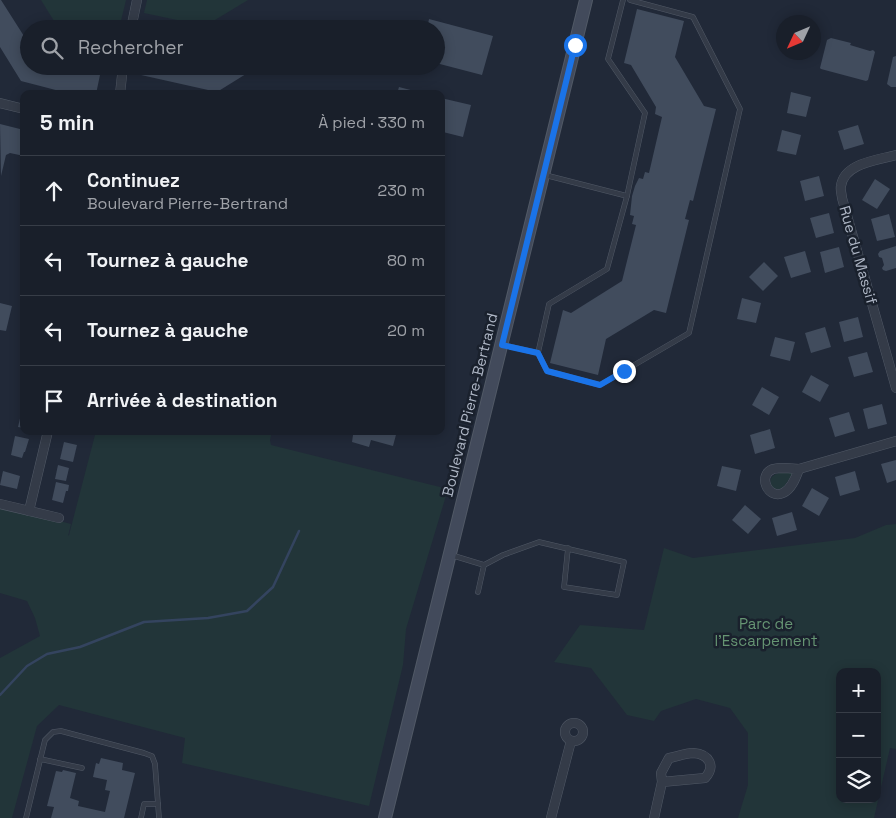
<!DOCTYPE html>
<html lang="fr">
<meta charset="utf-8">
<style>
:root{--surface:#191f2a;--page:#262c36;--text:#f1f3f6;--muted:#9fa2a8;--line:#373d47}
body{margin:0;font-family:"Space Grotesk",sans-serif;background:var(--page);color:var(--text)}
.controls{position:absolute;right:15px;bottom:15px;display:grid;overflow:hidden;border-radius:10px;box-shadow:0 2px 12px #0003}
.controls button{width:45px;height:45px;display:grid;place-items:center;padding:0;border:0;border-bottom:1px solid var(--line);background:var(--surface);color:var(--text);font:25px sans-serif}
.compass{position:absolute;left:776px;top:15px;width:45px;height:45px;border-radius:50%;background:var(--surface);box-shadow:0 2px 12px #0003;rotate:226deg}
.stop{position:absolute;width:15px;height:15px;margin:-11px;border:4px solid #1a73e8;border-radius:50%;background:#fff}
.stop.end{background:#1a73e8;border-color:#fff;box-shadow:0 1px 5px #0008}
.list{margin:0;padding:0;list-style:none}
h2{display:flex;justify-content:space-between;align-items:center;height:65px;margin:0;padding:0 20px;font-size:21px}
h2 small{font-size:16px;font-weight:400;color:var(--muted)}
.list li{display:grid;grid-template-columns:32px 1fr auto;gap:15px;align-items:center;box-sizing:border-box;height:70px;padding:0 20px;border-top:1px solid var(--line)}
.list b{display:block;font-size:19px;white-space:nowrap}
.list p{margin:0;font-size:16px;white-space:nowrap;color:var(--muted)}
.list em{font-size:16px;font-style:normal;color:var(--muted)}
.icon{flex:none;width:28px;height:28px;fill:none;stroke:currentColor;stroke-width:2;stroke-linecap:round;stroke-linejoin:round}
.map{position:relative;flex:none;width:896px;height:818px;overflow:hidden}
.search{position:absolute;background:var(--surface);box-shadow:0 2px 12px #0003;left:20px;top:20px;width:425px;height:55px;display:flex;align-items:center;gap:12px;box-sizing:border-box;padding:0 18px;border-radius:28px;color:var(--muted);font-size:19px}
.panel{position:absolute;background:var(--surface);box-shadow:0 2px 12px #0003;left:20px;top:90px;width:425px;height:345px;border-radius:10px}
.map>svg:first-child{display:block}
.green{fill:#223539;fill-rule:evenodd}
.lines{fill:none;stroke-linecap:round;stroke-linejoin:round}
.stream{stroke:#34445f;stroke-width:2.5}
.building{fill:#414c5d}
.service-casing{stroke:#515966;stroke-width:5.5}
.minor-casing{stroke:#515966;stroke-width:10}
.secondary-casing{stroke:#515966;stroke-width:14}
.service{stroke:#343b48;stroke-width:4.5}
.minor{stroke:#343b48;stroke-width:9}
.secondary{stroke:#424a5b;stroke-width:12}
.route{stroke:#1a73e8;stroke-width:6}
.labels{text-anchor:middle;stroke-width:5;stroke-linejoin:round;paint-order:stroke}
.street-label{font-size:15px;fill:#aeb6c5;stroke:#1a212d}
.park-label{font-size:15px;fill:#669573;stroke:#1a212d}
</style>
<div class="map">
<svg width="896" height="818" viewBox="0 0 896 818">
<rect width="100%" height="100%" fill="#212938"/>
<g class="green">
<polygon points="41,0 126,0 119,29 59,29"/>
<polygon points="147,0 248,0 205,26 144,13"/>
<polygon points="96,431 272,431 270,440 271,445 448,489 406,629 403,665 369,806 182,763 185,738 59,705 37,726 12,818 0,818 0,658 40,636 35,618 27,601 0,593 0,505 71,524 68,536 69,535"/>
<path d="M794 472 783 488 776 490 772 488C765 472 783 472 794 472Z"/>
<path d="M896 524V749L890 748 874 818H738L748 785V733L730 708 696 699 661 711 654 721 627 715 591 668 554 662 580 625 644 630 664 548 693 558 855 538 886 525ZM840 672H877V799H840Z"/>
</g>
<g class="lines">
<polyline class="stream" points="0,695 27,666 47,654 80,647 144,622 208,618 247,611 273,587 299,531"/>
</g>
<g class="building">
<polygon points="0,0 1,0 29,44 29,66 62,66 100,75 96,94 71,94 21,81 0,47"/>
<polygon points="637,9 684,21 675,57 704,106 716,109 693,201 690,200 685,219 689,220 666,313 654,310 606,339 598,375 550,363 563,310 571,313 622,281 636,225 632,224 634,216 630,215 632,196 635,186 639,178 643,179 645,172 649,173 662,117 655,114 656,107 631,65 624,63"/>
<polygon points="429,19 493,36 482,75 436,63 436,29 427,29"/>
<polygon points="280,23 302,28 302,29 270,29"/>
<polygon points="831,38 851,43 850,45 870,51 873,50 875,52 868,80 866,81 821,69 820,68 827,40"/>
<polygon points="896,56 896,87 891,87 887,84 893,57"/>
<polygon points="143,66 259,66 217,92 141,75"/>
<polygon points="399,87 422,93 422,94 397,94"/>
<polygon points="791,92 811,97 806,117 787,113"/>
<polygon points="441,98 471,105 463,137 443,132 441,138"/>
<polygon points="0,124 24,130 24,156 10,153 6,155 1,176"/>
<polygon points="858,125 864,144 844,150 838,131"/>
<polygon points="782,130 801,135 796,155 777,151"/>
<polygon points="819,176 824,196 805,201 800,181"/>
<polygon points="875,179 890,189 877,209 862,200"/>
<polygon points="829,213 834,233 816,238 810,218"/>
<polygon points="889,214 895,237 877,241 871,219"/>
<polygon points="896,246 896,268 886,271 883,270 882,268 884,265 882,258 879,257 878,254 880,251"/>
<polygon points="839,247 844,267 825,273 820,252"/>
<polygon points="805,251 811,272 791,278 784,257"/>
<polygon points="764,262 778,276 763,291 749,277"/>
<polygon points="742,298 761,303 756,323 737,319"/>
<polygon points="0,303 12,306 6,331 0,330"/>
<polygon points="858,317 863,337 844,342 839,322"/>
<polygon points="825,327 831,347 811,353 805,333"/>
<polygon points="775,337 795,342 790,361 770,356"/>
<polygon points="867,352 873,372 854,377 848,357"/>
<polygon points="811,375 829,385 820,402 802,392"/>
<polygon points="762,387 779,397 769,415 752,405"/>
<polygon points="882,404 887,424 868,429 863,409"/>
<polygon points="22,410 24,410 24,428 18,427"/>
<polygon points="849,412 855,431 835,437 829,418"/>
<polygon points="770,429 775,448 755,454 750,435"/>
<polygon points="341,431 397,431 393,446 371,440 369,447 352,442 353,435"/>
<polygon points="15,436 29,439 25,452 24,452 22,458 11,455"/>
<polygon points="64,442 77,445 73,462 60,459"/>
<polygon points="896,460 896,480 887,483 881,464"/>
<polygon points="58,465 69,468 66,481 55,479"/>
<polygon points="722,466 741,470 736,491 717,486"/>
<polygon points="3,471 20,476 17,489 0,485"/>
<polygon points="855,471 860,490 840,496 835,477"/>
<polygon points="56,482 69,485 68,491 66,491 63,503 52,500"/>
<polygon points="812,488 829,498 819,516 802,506"/>
<polygon points="745,505 761,519 748,534 732,520"/>
<polygon points="792,512 797,530 777,536 772,518"/>
<polygon points="101,758 123,763 122,770 135,773 124,818 51,818 54,807 47,806 56,771 62,772 63,770 76,773 70,798 79,801 78,806 105,812 110,791 105,790 107,780 93,777 96,763 99,764"/>
</g>
<g class="lines">
<g class="service-casing">
<g id="service">
<polyline points="545,175 627,196"/>
<polyline points="503,345 538,353 549,304 607,269 627,196 645,113 608,59 623,0"/>
<polyline points="538,353 547,371 600,385 689,333 740,109 693,17 630,0"/>
<polyline points="451,555 484,565 478,592"/>
<polyline points="484,565 503,555 539,542 624,562 617,595 564,587 568,548"/>
<polyline points="40,759 82,768"/>
<polyline points="26,818 45,740 53,732 61,731 144,753 152,756 155,764 159,818"/>
<polyline points="141,818 144,804 158,804"/>
</g>
</g>
<g class="minor-casing">
<g id="minor">
<polyline points="131,29 137,0"/>
<polyline points="120,94 123,66"/>
<polyline points="0,103 24,109"/>
<path d="M896 155C878 160 844 163 841 186 840 190 842 195 842 198L896 388"/>
<path d="M785 468 799 469C796 477 792 489 783 493 768 500 757 475 773 469 777 468 781 468 785 468Z"/>
<polyline points="799,469 896,441"/>
<polyline points="0,504 59,518"/>
<polyline points="29,511 48,431"/>
<circle cx="574" cy="732" r="9"/>
<polyline points="551,818 571,741"/>
<path d="M654 818 662 782 661 773 669 758C676 757 685 753 693 753 709 754 716 766 705 778L662 782"/>
</g>
</g>
<g class="secondary-casing">
<polyline id="secondary" points="385,818 586,0"/>
</g>
<use href="#service" class="service"/>
<use href="#minor" class="minor"/>
<use href="#secondary" class="secondary"/>
</g>
<g class="lines">
<polyline class="route" points="575,45 502,345 538,353 547,371 600,385 624,371"/>
</g>
<g class="labels">
<g class="street-label">
<text transform="translate(858 255) rotate(74)" y="5">Rue du Massif</text>
<text transform="translate(470 405) rotate(-76)" y="5">Boulevard Pierre-Bertrand</text>
</g>
<g class="park-label">
<text x="766" y="629">Parc de<tspan x="766" dy="17">l'Escarpement</tspan></text>
</g>
</g>
</svg>
<div class="controls">
<button>+</button>
<button>−</button>
<button><svg class="icon" aria-label="layers" viewBox="0 0 24 24"><path d="M12 4l9 5-9 5-9-5zM3 14l9 5 9-5"/></svg></button>
</div>
<svg class="compass" viewBox="-18 -18 36 36"><path d="M0-13l5 13h-10z" fill="#e53935"/><path d="M0 13l5-13h-10z" fill="#9fa2a8"/></svg>
<div class="stop" style="left:575px;top:45px"></div>
<div class="stop end" style="left:624px;top:371px"></div>
<div class="search"><svg class="icon" aria-label="search" viewBox="0 0 24 24"><circle cx="10" cy="10" r="6"/><path d="M15 15l6 6"/></svg>Rechercher</div>
<section class="panel">
<h2>5 min<small>À pied · 330 m</small></h2>
<ul class="list">
<li><svg class="icon" aria-label="ahead" viewBox="0 0 24 24"><path d="M12 20V5M6 11l6-6 6 6"/></svg><div><b>Continuez</b><p>Boulevard Pierre-Bertrand</p></div><em>230 m</em></li>
<li><svg class="icon" aria-label="left" viewBox="0 0 24 24"><path d="M17 20v-9H6M10 6l-5 5 5 5"/></svg><div><b>Tournez à gauche</b></div><em>80 m</em></li>
<li><svg class="icon" aria-label="left" viewBox="0 0 24 24"><path d="M17 20v-9H6M10 6l-5 5 5 5"/></svg><div><b>Tournez à gauche</b></div><em>20 m</em></li>
<li><svg class="icon" aria-label="arrive" viewBox="0 0 24 24"><path d="M6 21V4h12l-3 4 3 4H6"/></svg><div><b>Arrivée à destination</b></div></li>
</ul>
</section>
</div>
